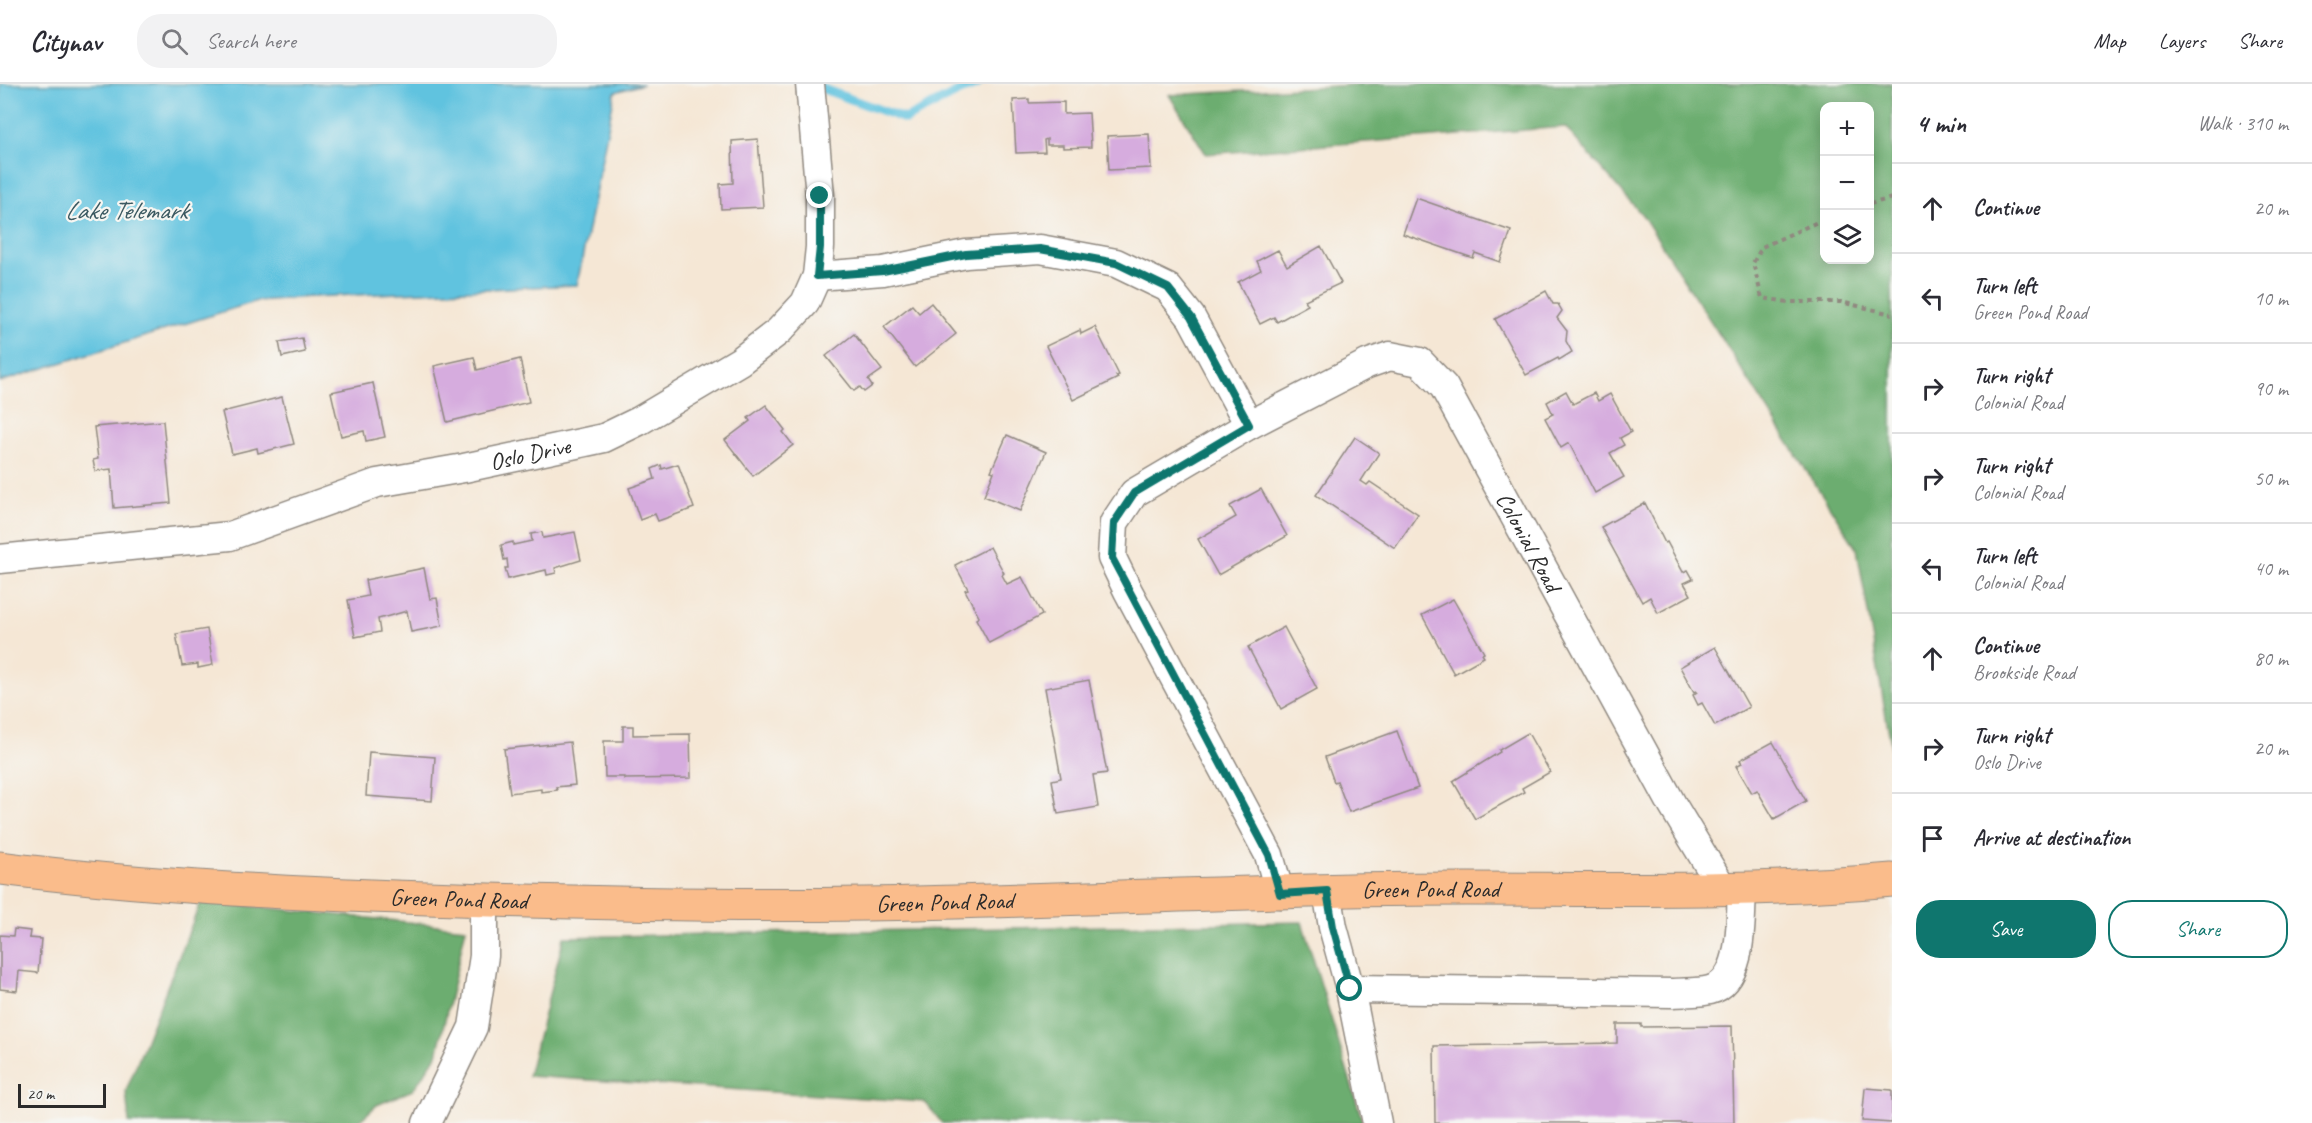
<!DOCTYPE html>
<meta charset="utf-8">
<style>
:root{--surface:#fff;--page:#f2f2f3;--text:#2b2b33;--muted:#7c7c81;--line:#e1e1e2;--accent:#0f766e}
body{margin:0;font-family:Caveat,sans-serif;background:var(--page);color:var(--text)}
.controls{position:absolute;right:18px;top:18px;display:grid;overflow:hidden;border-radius:12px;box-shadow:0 3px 15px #0003}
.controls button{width:54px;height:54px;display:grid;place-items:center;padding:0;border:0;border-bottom:2px solid var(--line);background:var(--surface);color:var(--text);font:30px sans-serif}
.scale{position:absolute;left:18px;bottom:15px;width:88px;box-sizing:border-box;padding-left:6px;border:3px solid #2b2b2b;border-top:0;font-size:16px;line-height:21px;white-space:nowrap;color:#2b2b2b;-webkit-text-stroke:4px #f6f6f2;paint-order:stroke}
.stop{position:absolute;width:18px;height:18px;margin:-14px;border:4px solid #0f766e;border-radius:50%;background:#fff}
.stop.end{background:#0f766e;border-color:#fff;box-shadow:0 2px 6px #0008}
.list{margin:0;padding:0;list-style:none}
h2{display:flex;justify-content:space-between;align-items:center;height:78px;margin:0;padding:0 24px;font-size:26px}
h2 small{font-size:20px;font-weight:400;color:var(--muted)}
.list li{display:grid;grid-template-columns:39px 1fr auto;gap:18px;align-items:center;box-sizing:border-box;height:90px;padding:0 24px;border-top:2px solid var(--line)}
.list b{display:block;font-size:22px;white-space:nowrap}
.list p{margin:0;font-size:20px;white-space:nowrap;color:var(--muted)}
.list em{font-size:20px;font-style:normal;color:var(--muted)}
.actions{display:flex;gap:12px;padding:18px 24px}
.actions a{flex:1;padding:14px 0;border:2px solid var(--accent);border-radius:24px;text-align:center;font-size:21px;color:var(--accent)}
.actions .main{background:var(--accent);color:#fff}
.icon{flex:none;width:33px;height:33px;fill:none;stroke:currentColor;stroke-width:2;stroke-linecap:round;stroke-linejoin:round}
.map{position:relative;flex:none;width:1892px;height:1039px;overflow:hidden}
header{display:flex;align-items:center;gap:36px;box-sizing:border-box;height:84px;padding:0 30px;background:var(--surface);border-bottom:2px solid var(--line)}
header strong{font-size:28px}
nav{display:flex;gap:33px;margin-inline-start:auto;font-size:21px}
.search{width:420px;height:54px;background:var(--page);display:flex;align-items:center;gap:15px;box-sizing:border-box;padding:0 21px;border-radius:24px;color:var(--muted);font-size:22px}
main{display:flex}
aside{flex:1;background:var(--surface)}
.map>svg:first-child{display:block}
.forest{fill:#6cad70;stroke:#4c6c4e;stroke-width:1.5;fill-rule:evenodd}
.water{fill:#60c3df;stroke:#467785;stroke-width:1.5}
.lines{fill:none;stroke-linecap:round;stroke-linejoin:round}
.stream{stroke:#60c3df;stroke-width:9}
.building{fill:#d6acde}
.minor-casing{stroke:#908980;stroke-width:31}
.major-casing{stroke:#908980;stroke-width:35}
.path{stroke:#908980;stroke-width:4;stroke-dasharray:4.5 4.5;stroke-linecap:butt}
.minor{stroke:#fff;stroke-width:28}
.major{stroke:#fabc8b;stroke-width:33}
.route{stroke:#0f766e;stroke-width:8}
.labels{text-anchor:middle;stroke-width:4.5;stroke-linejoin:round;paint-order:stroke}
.street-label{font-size:24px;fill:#2b2b2b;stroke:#f6f6f2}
.water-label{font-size:26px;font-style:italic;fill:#3b5961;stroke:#f6f6f2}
</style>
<header>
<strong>Citynav</strong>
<div class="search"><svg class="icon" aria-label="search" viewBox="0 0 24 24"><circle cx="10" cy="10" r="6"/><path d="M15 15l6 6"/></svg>Search here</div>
<nav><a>Map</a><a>Layers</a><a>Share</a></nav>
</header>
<main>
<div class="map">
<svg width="1892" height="1039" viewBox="0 0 1892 1039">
<rect width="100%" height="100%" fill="#f6f6f2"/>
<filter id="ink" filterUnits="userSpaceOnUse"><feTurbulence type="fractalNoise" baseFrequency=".0167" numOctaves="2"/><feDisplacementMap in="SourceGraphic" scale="12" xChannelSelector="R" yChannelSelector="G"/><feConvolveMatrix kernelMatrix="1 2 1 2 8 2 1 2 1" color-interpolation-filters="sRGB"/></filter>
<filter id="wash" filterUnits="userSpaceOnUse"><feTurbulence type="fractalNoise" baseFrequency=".008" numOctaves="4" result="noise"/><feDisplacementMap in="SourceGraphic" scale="24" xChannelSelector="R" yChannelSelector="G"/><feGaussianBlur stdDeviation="1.35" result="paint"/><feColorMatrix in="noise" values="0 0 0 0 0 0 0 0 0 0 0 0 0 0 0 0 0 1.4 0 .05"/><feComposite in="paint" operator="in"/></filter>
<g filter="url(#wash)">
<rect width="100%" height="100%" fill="#f5e7d5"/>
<g class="forest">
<path d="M1373 0H1892V667L1857 465 1643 132 1565 43 1206 70 1169 11ZM1870 22V176H1824V22Z"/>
<polygon points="201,817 466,844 437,971 413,1006 377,1021 357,1039 129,1039 126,1007"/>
<polygon points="1302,838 1363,1039 942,1039 925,1018 528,992 564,853"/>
</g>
<polygon class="water" points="0,0 643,0 615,8 577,201 310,213 257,217 0,298"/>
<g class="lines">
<polyline class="stream" points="815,2 905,35 960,7 978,0"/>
</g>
<g id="blocks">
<g class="building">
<polygon points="1029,15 1029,19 1064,18 1064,30 1089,29 1091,63 1063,64 1063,61 1047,61 1047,55 1044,56 1045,68 1016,69 1013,16"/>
<polygon points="1149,50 1151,84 1109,86 1107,52"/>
<polygon points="758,55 763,123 721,125 720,100 733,99 732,57"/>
<polygon points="1416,114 1511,147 1500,178 1475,169 1473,174 1403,150"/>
<polygon points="1321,162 1341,199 1305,216 1308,221 1277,238 1274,233 1260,240 1238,198 1261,186 1257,177 1278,166 1287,182"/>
<polygon points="1546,207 1553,220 1558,220 1562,227 1557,234 1567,247 1566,257 1572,268 1559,276 1558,274 1526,291 1495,235"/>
<polygon points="931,219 956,250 915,283 884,243 912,221 919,229"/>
<polygon points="1095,243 1119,291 1116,292 1118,294 1073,316 1046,262 1080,246 1081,250"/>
<polygon points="854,250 882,286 868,296 872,302 864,308 860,303 854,307 826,272"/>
<polygon points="302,254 305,268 282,273 279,258"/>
<polygon points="474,273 477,286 520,275 529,318 447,338 434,282"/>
<polygon points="373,299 385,353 366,357 364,347 341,352 331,308"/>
<polygon points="1566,307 1573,320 1594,309 1598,317 1610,310 1631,348 1620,354 1624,361 1610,369 1624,393 1595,409 1569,359 1561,364 1545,334 1553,330 1547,318"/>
<polygon points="282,313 294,360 258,369 257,364 232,370 222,328"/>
<polygon points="766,321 785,346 783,348 793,361 753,392 725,356 750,337 748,334"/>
<polygon points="163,337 171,419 114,424 111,385 95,387 93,376 98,375 94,343"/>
<polygon points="1007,351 1046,368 1020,427 984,412 994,388 991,387"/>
<polygon points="1355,353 1379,369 1361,397 1367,401 1370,398 1418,430 1395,464 1316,411"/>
<polygon points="678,380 694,424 658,437 655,430 640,436 629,404 655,395 652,385 661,381 662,385"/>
<polygon points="1261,405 1287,452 1218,491 1198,455 1236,433 1230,422"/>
<polygon points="1645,419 1665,459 1667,458 1683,488 1688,486 1693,495 1684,499 1691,511 1658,529 1650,513 1642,518 1601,443"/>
<polygon points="542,448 543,454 575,448 581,476 555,484 556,489 547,491 546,486 508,495 505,484 508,484 507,475 504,476 501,461 513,458 513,461 532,457 531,450"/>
<polygon points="990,463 1004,489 1002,491 1007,500 1022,493 1042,531 989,559 976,535 979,533 965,506 968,505 955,481"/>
<polygon points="424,484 430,515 437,514 442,542 411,548 407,527 378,535 380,548 355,553 348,516 368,512 365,496"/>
<polygon points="1453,515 1484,569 1482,570 1484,573 1454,590 1422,531"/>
<polygon points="1284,543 1317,605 1281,625 1248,563"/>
<polygon points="207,545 213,581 198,584 198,580 182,582 176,550"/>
<polygon points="1715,563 1749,623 1715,642 1702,619 1698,621 1693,611 1697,608 1696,607 1694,608 1680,583"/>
<polygon points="1089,596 1107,689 1093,691 1098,723 1058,730 1052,696 1061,694 1045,604"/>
<polygon points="623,642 633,642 633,651 690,650 691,694 624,695 624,693 605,693 604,657 623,657"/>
<polygon points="1397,647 1418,704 1349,728 1337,697 1334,698 1325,673"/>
<polygon points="1528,649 1550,688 1522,704 1524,708 1475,735 1453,697 1500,668 1499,666"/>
<polygon points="570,658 575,701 556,703 557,706 541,708 541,705 510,709 504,665"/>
<polygon points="1773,658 1806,717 1774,735 1757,706 1752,709 1736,682 1742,679 1740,676"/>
<polygon points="369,668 435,673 432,717 366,712"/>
<polygon points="14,845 30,847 29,854 41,855 38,889 19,887 17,907 0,905 0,851 13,852"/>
<polygon points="1617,940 1641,940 1641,943 1732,942 1734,1039 1435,1039 1434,962 1617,959"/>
<polygon points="1865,1004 1892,1006 1892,1039 1862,1037"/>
</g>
</g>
</g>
<g filter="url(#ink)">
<use href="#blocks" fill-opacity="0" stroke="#908980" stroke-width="1.5"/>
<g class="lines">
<g class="minor-casing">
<g id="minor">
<polyline points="817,192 883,187 966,170 1040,165 1116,179 1168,204 1191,233 1249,341"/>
<path id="s1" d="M0 475 230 452 377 399 464 384 604 354 639 337 740 277 779 247 805 219 817 192 820 163V112L810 0"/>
<path d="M1327 807 1333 843 1350 905 1672 909C1684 908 1699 909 1710 906 1745 897 1740 832 1742 804"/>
<path id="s2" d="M1280 810 1269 771 1128 507 1112 474 1114 439 1134 409 1249 341 1367 280 1390 272 1420 278 1444 303 1673 722 1723 805"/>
<polyline points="1350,905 1377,1039"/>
<polyline points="427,1039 473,943 484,872 484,816"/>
</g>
</g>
<g class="major-casing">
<g id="major">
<path id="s3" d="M0 784C142 802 284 809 427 814 573 819 719 822 865 820 1026 817 1188 810 1350 806 1531 802 1712 812 1892 796"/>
</g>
</g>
<g class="path">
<polyline points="1870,120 1892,114"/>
<polyline points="1824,135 1762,163 1753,179 1762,214 1788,218 1841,218 1892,230"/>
</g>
<use href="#minor" class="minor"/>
<use href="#major" class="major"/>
</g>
</g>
<g class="lines" filter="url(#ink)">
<polyline class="route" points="820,112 820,163 817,192 883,187 966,170 1040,165 1116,179 1168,204 1191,233 1249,341 1134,409 1114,439 1112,474 1269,771 1280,810 1327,807 1333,843 1350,905"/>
</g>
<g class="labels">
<g class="street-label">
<text dy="8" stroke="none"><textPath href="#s1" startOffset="543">Oslo Drive</textPath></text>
<text dy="8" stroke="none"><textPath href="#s2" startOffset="980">Colonial Road</textPath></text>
<text dy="8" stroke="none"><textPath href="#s3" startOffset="1432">Green Pond Road</textPath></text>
<text dy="8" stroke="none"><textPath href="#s3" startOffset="460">Green Pond Road</textPath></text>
<text dy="8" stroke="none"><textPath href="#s3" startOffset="946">Green Pond Road</textPath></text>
</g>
<g class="water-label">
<text x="126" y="135">Lake Telemark</text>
</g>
</g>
</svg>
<div class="controls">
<button>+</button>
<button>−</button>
<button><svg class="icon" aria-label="layers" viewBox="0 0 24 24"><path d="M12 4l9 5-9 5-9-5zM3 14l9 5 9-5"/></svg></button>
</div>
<div class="scale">20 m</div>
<div class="stop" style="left:1350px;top:905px"></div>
<div class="stop end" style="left:820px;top:112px"></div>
</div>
<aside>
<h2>4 min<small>Walk · 310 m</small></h2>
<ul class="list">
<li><svg class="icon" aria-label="ahead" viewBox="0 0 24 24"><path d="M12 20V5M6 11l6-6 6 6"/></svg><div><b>Continue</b></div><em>20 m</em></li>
<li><svg class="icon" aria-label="left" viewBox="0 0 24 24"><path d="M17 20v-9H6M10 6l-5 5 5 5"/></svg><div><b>Turn left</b><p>Green Pond Road</p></div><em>10 m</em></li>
<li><svg class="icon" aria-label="right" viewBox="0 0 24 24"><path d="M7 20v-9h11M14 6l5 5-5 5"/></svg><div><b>Turn right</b><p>Colonial Road</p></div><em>90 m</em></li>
<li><svg class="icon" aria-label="right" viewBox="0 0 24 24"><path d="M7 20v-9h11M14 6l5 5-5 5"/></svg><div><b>Turn right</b><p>Colonial Road</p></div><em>50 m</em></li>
<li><svg class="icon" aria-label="left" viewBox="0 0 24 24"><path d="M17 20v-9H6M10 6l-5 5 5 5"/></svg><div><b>Turn left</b><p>Colonial Road</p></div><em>40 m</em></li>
<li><svg class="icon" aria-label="ahead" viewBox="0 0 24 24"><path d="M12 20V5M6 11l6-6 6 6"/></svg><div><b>Continue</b><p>Brookside Road</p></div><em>80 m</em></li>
<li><svg class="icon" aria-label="right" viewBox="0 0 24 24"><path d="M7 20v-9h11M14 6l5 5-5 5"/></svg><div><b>Turn right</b><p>Oslo Drive</p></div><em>20 m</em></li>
<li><svg class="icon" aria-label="arrive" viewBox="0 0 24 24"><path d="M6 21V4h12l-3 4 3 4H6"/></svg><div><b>Arrive at destination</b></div></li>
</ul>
<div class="actions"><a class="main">Save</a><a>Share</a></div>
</aside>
</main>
